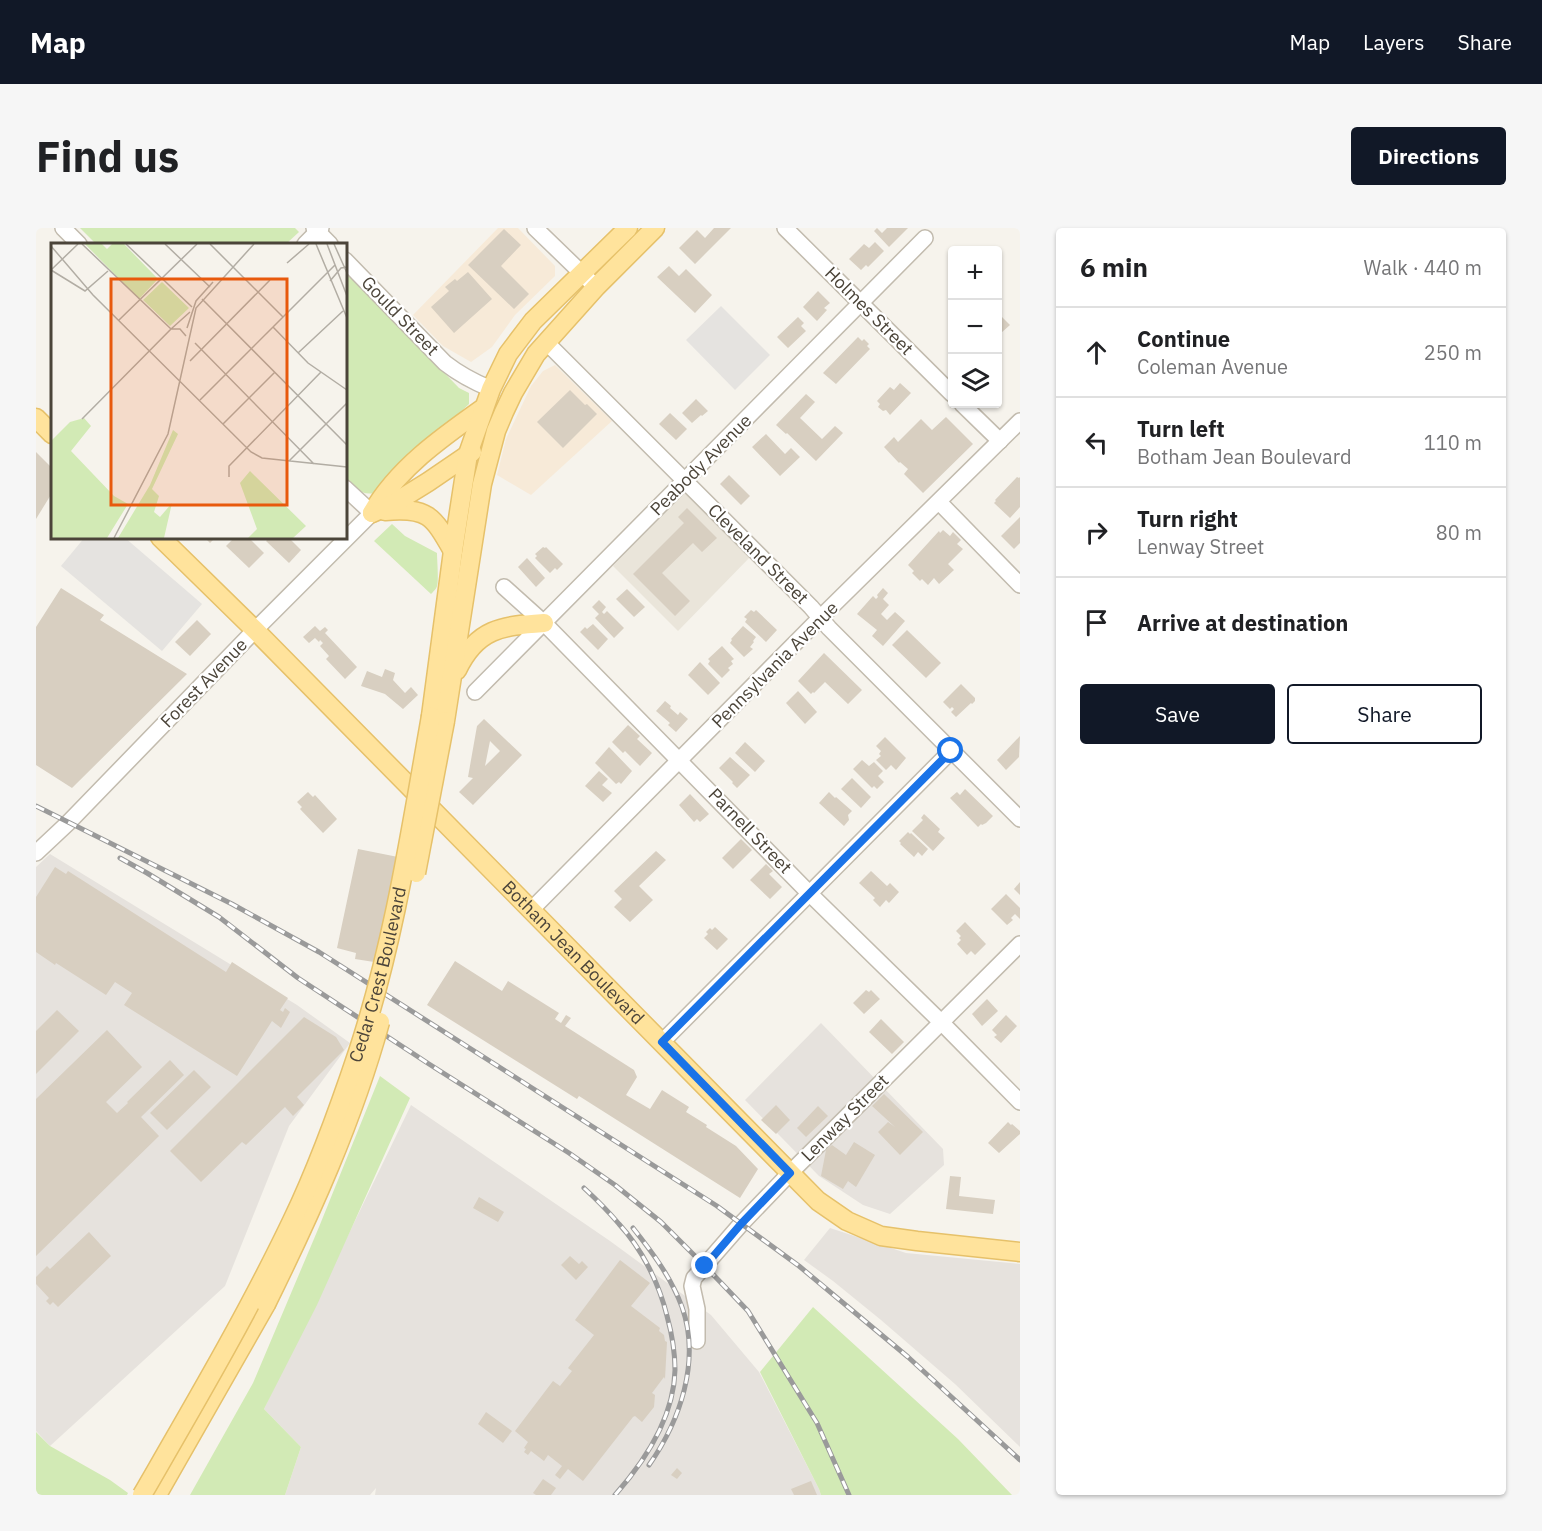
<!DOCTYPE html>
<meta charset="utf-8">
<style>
:root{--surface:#fff;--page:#f6f6f6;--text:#202124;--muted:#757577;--line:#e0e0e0;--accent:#111827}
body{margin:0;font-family:"IBM Plex Sans",sans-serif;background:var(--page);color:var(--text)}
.controls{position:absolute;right:18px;top:18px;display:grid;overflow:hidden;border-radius:6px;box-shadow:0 2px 4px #0004}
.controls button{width:54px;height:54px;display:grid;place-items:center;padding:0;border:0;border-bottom:2px solid var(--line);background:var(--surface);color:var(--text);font:30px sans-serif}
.stop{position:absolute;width:18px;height:18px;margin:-14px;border:4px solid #1a73e8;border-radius:50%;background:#fff}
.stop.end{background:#1a73e8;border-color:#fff;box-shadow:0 2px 6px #0008}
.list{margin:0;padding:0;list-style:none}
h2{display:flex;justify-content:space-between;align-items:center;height:78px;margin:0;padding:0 24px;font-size:26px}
h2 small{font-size:20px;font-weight:400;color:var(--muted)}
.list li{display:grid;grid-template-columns:39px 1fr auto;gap:18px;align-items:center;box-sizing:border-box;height:90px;padding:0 24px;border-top:2px solid var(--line)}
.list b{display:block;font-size:22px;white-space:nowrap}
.list p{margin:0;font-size:20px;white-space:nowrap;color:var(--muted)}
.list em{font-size:20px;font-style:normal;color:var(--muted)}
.actions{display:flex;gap:12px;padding:18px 24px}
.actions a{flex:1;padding:14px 0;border:2px solid var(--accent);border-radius:6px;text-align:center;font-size:21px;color:var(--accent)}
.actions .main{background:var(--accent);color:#fff}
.icon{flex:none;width:33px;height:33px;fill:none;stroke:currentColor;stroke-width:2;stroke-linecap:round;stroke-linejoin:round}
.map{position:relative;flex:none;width:984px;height:1267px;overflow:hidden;border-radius:6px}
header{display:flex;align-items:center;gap:36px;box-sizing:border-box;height:84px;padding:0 30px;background:var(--accent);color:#fff}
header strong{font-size:28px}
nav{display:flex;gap:33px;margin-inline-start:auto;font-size:21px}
.intro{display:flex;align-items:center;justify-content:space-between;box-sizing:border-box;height:144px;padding:0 36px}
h1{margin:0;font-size:42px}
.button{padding:15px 27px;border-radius:6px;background:var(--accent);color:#fff;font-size:21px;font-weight:700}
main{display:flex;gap:36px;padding:0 36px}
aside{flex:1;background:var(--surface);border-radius:6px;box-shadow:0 2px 4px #0004}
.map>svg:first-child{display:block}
.residential{fill:#eae5da}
.commercial{fill:#f7ead8}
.industrial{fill:#e6e2dd}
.green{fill:#d2eab5}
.parking{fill:#e5e3e0}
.building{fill:#d8cfc1;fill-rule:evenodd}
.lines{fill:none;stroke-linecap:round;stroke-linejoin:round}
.minor-casing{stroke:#c2bbae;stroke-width:18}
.major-casing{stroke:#e6c16a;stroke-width:21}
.minor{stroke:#fff;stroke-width:15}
.major{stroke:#ffe39c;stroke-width:18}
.rail-casing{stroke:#9a9a9a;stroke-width:5}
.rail{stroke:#fff;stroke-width:3;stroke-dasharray:9;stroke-linecap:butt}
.major-bridge-casing{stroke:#e6c16a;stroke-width:21;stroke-linecap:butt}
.major-bridge{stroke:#ffe39c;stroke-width:18}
.route{stroke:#1a73e8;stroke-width:8}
.labels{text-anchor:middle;stroke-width:4.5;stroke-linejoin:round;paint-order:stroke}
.street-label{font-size:18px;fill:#4b4439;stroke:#fff}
.inset-road{fill:none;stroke:#b2ada4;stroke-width:1.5}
.view{fill:#e8590c;fill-opacity:0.15;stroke:#e8590c;stroke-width:3}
.inset-edge{fill:none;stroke:#4b4439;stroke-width:3}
</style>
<header>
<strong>Map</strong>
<nav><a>Map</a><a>Layers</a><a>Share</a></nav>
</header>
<div class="intro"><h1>Find us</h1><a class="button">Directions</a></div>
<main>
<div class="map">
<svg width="984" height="1267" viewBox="0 0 984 1267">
<rect width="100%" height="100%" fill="#f6f3ec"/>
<polygon class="residential" points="649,264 715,328 642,403 577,338"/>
<g class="commercial">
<polygon points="462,0 482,0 519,38 519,48 479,87 456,119 435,134 407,118 377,87"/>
<polygon points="519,137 576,193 495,267 461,247 470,211 495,158 507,143"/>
</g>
<g class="industrial">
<polygon points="14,626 261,777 314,815 253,898 189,1058 14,1218 0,1203 0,639"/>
<polygon points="785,795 907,921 908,937 854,986 827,977 783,948 709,872"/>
<polygon points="375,877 574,1013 675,1087 723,1144 783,1261 785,1267 339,1267 340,1260 334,1267 249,1267 265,1219 228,1181"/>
<polygon points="794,1000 870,1025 984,1036 984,1219 919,1156 845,1092 797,1053 768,1032"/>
</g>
<g class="green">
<polygon points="44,0 259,0 263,4 250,16 60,16"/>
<path d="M309 42 423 160 433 165V176L339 265C324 268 319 259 309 249Z"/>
<path d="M356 296 369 308 401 325C401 331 403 354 401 358 401 360 397 364 395 366L338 313Z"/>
<polygon points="344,848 374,870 281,1077 228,1181 265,1219 249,1267 154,1267 217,1155 283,999"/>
<polygon points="777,1079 922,1211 976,1267 785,1267 783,1261 724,1144"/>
<polygon points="0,1204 14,1218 74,1252 92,1265 91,1267 0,1267"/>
</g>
<g class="parking">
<polygon points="685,78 734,127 699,162 650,112"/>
<polygon points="49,309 88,309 166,376 126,423 25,338"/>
</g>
<g class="building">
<polygon points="678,0 695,0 659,36 643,20 661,2 669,10"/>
<polygon points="841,0 846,5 851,0 872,0 853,19 838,3"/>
<polygon points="468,1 485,17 465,38 493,66 478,81 432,37"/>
<polygon points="839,14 848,23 832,39 830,37 825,42 813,31 828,16 833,20"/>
<polygon points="633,38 643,48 650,41 676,67 659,85 621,49"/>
<polygon points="432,44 456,71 418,105 395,79 413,63 409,59 419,51 421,53"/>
<polygon points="782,63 794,75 788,80 791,82 781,93 767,79"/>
<polygon points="965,88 974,97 965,105 962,102 962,91"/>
<polygon points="762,89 768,95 765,98 770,103 752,120 741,109"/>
<polygon points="822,109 826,113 828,111 833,116 831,118 834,121 800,156 787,145"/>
<polygon points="864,155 875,165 854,187 850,182 847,183 842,179 844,176 841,173 854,159 858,162"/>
<polygon points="534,162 549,177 551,176 561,186 527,220 501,194"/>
<polygon points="770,166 779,174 764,190 786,211 799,198 807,205 780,233 751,205 750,206 740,197"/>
<polygon points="660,171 672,183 666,188 665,187 656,195 646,185"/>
<polygon points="634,185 651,201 640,212 623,196"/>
<polygon points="910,189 937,216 887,265 868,246 872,241 864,234 863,235 848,219 858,209 862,214 885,191 896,202"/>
<polygon points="730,206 749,226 755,220 764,229 744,248 716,219"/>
<polygon points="0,224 16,240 16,265 0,291"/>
<polygon points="693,247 714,268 705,277 684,256"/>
<polygon points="981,249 983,250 984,249 984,279 974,290 958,275 960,273 959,272"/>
<polygon points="651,280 681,310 666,324 657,315 626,345 654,373 639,388 597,346 648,295 642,289"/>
<polygon points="984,289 984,315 978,321 965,308"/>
<polygon points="907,302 914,308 917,304 925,312 921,316 927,321 912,336 918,342 903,356 898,350 892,357 886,351 884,353 876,345 878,343 872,337 903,303 904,305"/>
<polygon points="168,309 180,309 174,315"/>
<polygon points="199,309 212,309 228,325 213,340 190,318"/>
<polygon points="234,309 252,309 265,322 253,335 230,313"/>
<polygon points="507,319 509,320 510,319 527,336 521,342 519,340 514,345 499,330 501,328 499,326"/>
<polygon points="491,330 509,350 500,359 482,339"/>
<polygon points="25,360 68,387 64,392 151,446 36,560 0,537 0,399"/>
<polygon points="847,360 852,365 847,371 853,377 845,386 851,392 859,384 869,393 847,418 836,408 841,402 821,386 837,368 840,371 842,369 841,367"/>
<polygon points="591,361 609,379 598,389 580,371"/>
<polygon points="563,372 570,379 566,384 568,386 571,383 588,400 578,410 559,390 563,386 556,379"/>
<polygon points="715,382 718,384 720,382 741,402 730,414 709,394 711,391 708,389"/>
<polygon points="161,392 175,406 154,428 139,414"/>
<polygon points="557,396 572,411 562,422 544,404 549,399 551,401"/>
<polygon points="279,398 284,403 289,399 292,402 289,405 321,439 309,451 290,431 293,428 284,418 287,415 284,412 283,414 279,410 273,415 267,409"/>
<polygon points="707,398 720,409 717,413 718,414 714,419 717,421 708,429 694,415 696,412 695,411"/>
<polygon points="871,402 905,435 890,450 856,417"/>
<polygon points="686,418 698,431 695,433 697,436 692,440 694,442 686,450 672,436 674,433 672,431"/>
<polygon points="788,425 826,462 812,476 789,454 778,465 777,464 775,466 762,453"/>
<polygon points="664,434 684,455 672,467 652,447"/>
<polygon points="349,441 359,445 357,452 369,465 375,459 382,467 367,481 349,466 325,458 331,443 346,449"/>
<polygon points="925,456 939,470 939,473 936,476 935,475 920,489 915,484 918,481 916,479 914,481 907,474"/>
<polygon points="762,463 781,484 769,496 750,475"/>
<polygon points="629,473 635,478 634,480 642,487 644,484 652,491 640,504 632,497 634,495 620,483"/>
<path d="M448 491 486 527 437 577 423 564 437 550 432 549 441 498ZM454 513 464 523 449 538Z"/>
<polygon points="592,497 604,508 601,511 616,525 604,538 589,523 587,525 576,514"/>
<polygon points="984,508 983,529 970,542 961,532"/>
<polygon points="849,509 870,530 860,542 855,537 850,542 840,532 845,528 843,526 845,523 840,518"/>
<polygon points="709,514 729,533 719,544 699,525"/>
<polygon points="573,519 596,543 585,556 583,554 580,556 559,535"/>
<polygon points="694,529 714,547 701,560 696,555 697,554 683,540"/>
<polygon points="826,532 833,538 838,534 847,543 842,548 848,554 841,561 838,558 836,560 817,541"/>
<polygon points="563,543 572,551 566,557 576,565 567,574 549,558"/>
<polygon points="816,550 835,569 825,580 805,561"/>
<polygon points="929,561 957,588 950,595 946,597 945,596 942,599 914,570 921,564 924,567"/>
<polygon points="272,564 277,569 279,567 301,591 287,605 264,581 266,579 261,574"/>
<polygon points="793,564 799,570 800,569 816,583 812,587 813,592 808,598 783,575"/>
<polygon points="654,566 673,586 664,594 661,591 658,594 643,577"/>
<polygon points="888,586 904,601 902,604 909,610 897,623 876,603 887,592 885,590"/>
<polygon points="872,604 874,606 875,605 892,621 886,628 882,624 878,629 864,616 865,615 863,613"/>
<polygon points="705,611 716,622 697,641 686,630"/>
<polygon points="322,621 362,629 338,734 319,731 320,725 301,720"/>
<polygon points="620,623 630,632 603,658 617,672 594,694 578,679 586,671 578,663"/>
<polygon points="730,636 737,643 733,646 746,659 734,671 714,652"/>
<polygon points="19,639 30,646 32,643 190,744 196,734 252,770 244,782 247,784 249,780 254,784 245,800 236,793 201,848 88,777 96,765 79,754 70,767 20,735 19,737 0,724 0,669"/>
<polygon points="835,643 851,658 854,655 863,664 853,675 850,672 844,679 837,672 839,670 823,655"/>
<polygon points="984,654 984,667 978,661"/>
<polygon points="970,666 984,680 984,691 979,686 975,690 977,692 971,697 955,681"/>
<polygon points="929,694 950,716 939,727 935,723 931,727 921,716 925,712 923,710 925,708 920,703"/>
<polygon points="679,699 692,711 681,722 668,710 672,706 670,704 674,700 676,702"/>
<polygon points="419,733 466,763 472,753 523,785 519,791 525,795 530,787 535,790 529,798 598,842 601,849 590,867 614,881 626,862 653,879 650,884 671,897 670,899 700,918 722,941 704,970 543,868 541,871 391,777"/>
<polygon points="830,762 833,764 835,762 844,771 828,786 817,775"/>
<polygon points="951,771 962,783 946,798 936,786"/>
<polygon points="21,782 43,803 0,846 0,803"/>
<polygon points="970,787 981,798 965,815 958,809 961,807 956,802"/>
<polygon points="268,789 300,809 308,822 261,869 268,877 257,888 249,879 210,917 206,914 165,954 134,923"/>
<polygon points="845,791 868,814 856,826 833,804"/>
<polygon points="71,802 106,839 70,874 81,885 92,875 91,874 134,832 148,847 105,889 123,908 0,1028 0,871"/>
<polygon points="158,842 175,859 131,902 114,885"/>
<polygon points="848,866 887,904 864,927 842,904 852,894 859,899 836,878"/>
<polygon points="740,877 754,892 740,906 725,892"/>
<polygon points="782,878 792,888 770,909 761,900"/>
<polygon points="972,894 975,897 976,896 984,903 984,906 963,925 952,915"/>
<polygon points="818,914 839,927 820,959 812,953 807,961 785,948 790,922 796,917 810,927"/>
<polygon points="914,948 925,949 923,968 959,972 957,986 910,981"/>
<polygon points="443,969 468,984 462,994 437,980"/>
<polygon points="53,1004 75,1028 22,1079 17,1074 14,1077 10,1073 13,1070 0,1056 0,1049 11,1038 14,1041"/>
<polygon points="534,1028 543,1036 546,1033 552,1039 540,1052 525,1037"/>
<polygon points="584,1032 614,1055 595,1078 624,1100 623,1103 628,1107 629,1113 631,1114 629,1151 628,1149 616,1165 619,1167 618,1179 606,1194 599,1188 597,1189 547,1253 532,1241 524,1251 519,1247 526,1238 512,1227 508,1233 495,1223 492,1227 488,1224 490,1221 488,1220 492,1214 479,1203 517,1153 524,1158 536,1143 532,1140 558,1107 539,1092"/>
<polygon points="450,1184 476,1203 467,1215 442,1196"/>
<polygon points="641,1240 646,1245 641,1251 635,1247"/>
<polygon points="507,1251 520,1260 515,1267 500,1267 497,1265"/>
<polygon points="775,1253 781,1267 758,1267 755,1261"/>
</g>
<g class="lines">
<g class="minor-casing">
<g id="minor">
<polyline points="27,0 43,16"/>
<polyline points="278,0 294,16"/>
<polyline points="499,0 560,59"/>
<polyline points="749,0 916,166"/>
<polyline points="269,16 285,0"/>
<path d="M309 32 409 135C423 146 438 154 455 161"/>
<polyline points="510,114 775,379 793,400 984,591"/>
<polyline points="926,176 964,213"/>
<polyline points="903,274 984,357"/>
<polyline points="468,359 508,395 773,665 906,795 984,874"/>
<polyline points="439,464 889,10"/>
<polyline points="0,625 32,595 219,402 336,285 309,260"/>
<polyline points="495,682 784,390 984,193"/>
<polyline points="626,814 915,523"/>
<polyline points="661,1113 661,1081 656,1058 658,1050 705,996 754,945 984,716"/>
</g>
</g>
<g class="major-casing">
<g id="major">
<polyline points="0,190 16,206"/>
<path d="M349 283C392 279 397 288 417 323"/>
<path d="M336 285C361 241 405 210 446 181"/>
<polyline points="336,285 355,277 392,254 436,224"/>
<path id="s1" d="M124 309 219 402 782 973 811 993 845 1008 881 1013 984 1024"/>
<path d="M421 442C441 400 466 398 508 395"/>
<polyline points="395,488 417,323 432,226 455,161 472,126 497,93 592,0"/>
<polyline points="409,493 446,256 460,203 468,184 477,165 500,126 560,59 619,0"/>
<polyline points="121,1267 230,1076"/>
</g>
</g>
<use href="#minor" class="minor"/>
<use href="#major" class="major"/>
<g class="rail-casing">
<g id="rail">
<polyline points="0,578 196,676 283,724 681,978 763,1038 872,1129 984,1232"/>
<polyline points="84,630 111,645 183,689 262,750 393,836 533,925 579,957 625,994 669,1038 712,1083 781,1195 813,1267"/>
<path d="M548 960C560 971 572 983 583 996 606 1021 623 1055 631 1088 636 1106 639 1124 639 1142 638 1189 609 1233 579 1267"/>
<path d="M597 1000C616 1024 635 1049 646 1079 665 1133 644 1193 613 1237"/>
</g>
</g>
<use href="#rail" class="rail"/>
<g class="major-bridge-casing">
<g id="major-bridge">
<polyline points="380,645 409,493"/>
<path d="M230 1076C275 985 317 892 344 794"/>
<path id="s2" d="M106 1267C158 1177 211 1087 256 993 282 939 303 881 322 824 358 715 375 601 395 488"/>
</g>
</g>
<use href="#major-bridge" class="major-bridge"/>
</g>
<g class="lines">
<polyline class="route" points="669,1038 705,996 754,945 626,814 915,523"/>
</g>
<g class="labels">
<g class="street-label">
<text transform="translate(833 83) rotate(45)" y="6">Holmes Street</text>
<text transform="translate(364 88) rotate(46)" y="6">Gould Street</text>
<text transform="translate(665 237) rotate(-45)" y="6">Peabody Avenue</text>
<text transform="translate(722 326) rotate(45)" y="6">Cleveland Street</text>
<text transform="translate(739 437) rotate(-45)" y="6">Pennsylvania Avenue</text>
<text transform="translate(168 455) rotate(-46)" y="6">Forest Avenue</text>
<text transform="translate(714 603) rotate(46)" y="6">Parnell Street</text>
<text dy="6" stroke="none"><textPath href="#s1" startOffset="586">Botham Jean Boulevard</textPath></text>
<text dy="6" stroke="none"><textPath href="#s2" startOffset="574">Cedar Crest Boulevard</textPath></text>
<text transform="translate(809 890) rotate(-45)" y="6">Lenway Street</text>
</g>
</g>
<g transform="translate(15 15)">
<rect width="296" height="296" fill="#f6f3ec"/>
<path d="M34 1H51L56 6 61 1H73L107 36 88 56ZM111 39 138 65 119 83 92 57ZM33 175 40 183 20 208 63 253 77 261 56 295H0V198L19 179ZM122 187 127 191 101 246 108 253 103 269 109 274 121 260 113 295H67L99 242ZM199 228 255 283 242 295H197L206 286 189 240Z" fill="#d2eab5"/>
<path class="inset-road" d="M75 1 141 64M114 1 159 44M159 1 232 74M265 1 296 75M276 1 296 53M283 1 296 30M0 3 42 52 200 209 211 215 296 224M236 20 258 1M0 27 34 48 57 28M0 27 27 1M279 38 290 25 296 24M151 56 296 202M68 77 146 1M222 84 257 120 296 147M136 85 145 58 162 39M120 86 139 69M120 86H129L135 93M144 100 263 221M247 110 292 68M139 118 219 37M149 157 284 22M31 176 120 86 31 1M172 181 224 129M238 218 296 160M178 234V223L270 129M63 295 117 191 145 65 203 1"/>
<path class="view" d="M60 36H236V262H60Z"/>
<rect width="296" height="296" class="inset-edge"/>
</g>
</svg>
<div class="controls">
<button>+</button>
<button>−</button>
<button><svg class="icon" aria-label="layers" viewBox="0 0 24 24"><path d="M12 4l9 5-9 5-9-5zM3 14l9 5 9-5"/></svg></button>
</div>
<div class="stop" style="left:915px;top:523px"></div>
<div class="stop end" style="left:669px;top:1038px"></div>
</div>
<aside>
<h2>6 min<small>Walk · 440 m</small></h2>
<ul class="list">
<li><svg class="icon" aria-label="ahead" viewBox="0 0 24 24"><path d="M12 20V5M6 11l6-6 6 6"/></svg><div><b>Continue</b><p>Coleman Avenue</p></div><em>250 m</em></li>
<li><svg class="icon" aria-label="left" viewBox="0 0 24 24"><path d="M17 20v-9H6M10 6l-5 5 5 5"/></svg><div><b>Turn left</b><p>Botham Jean Boulevard</p></div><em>110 m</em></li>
<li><svg class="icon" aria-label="right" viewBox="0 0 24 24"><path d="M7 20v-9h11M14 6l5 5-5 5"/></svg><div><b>Turn right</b><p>Lenway Street</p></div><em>80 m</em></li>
<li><svg class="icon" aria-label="arrive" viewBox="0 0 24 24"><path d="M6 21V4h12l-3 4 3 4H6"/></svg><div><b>Arrive at destination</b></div></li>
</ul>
<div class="actions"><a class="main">Save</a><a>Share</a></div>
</aside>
</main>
